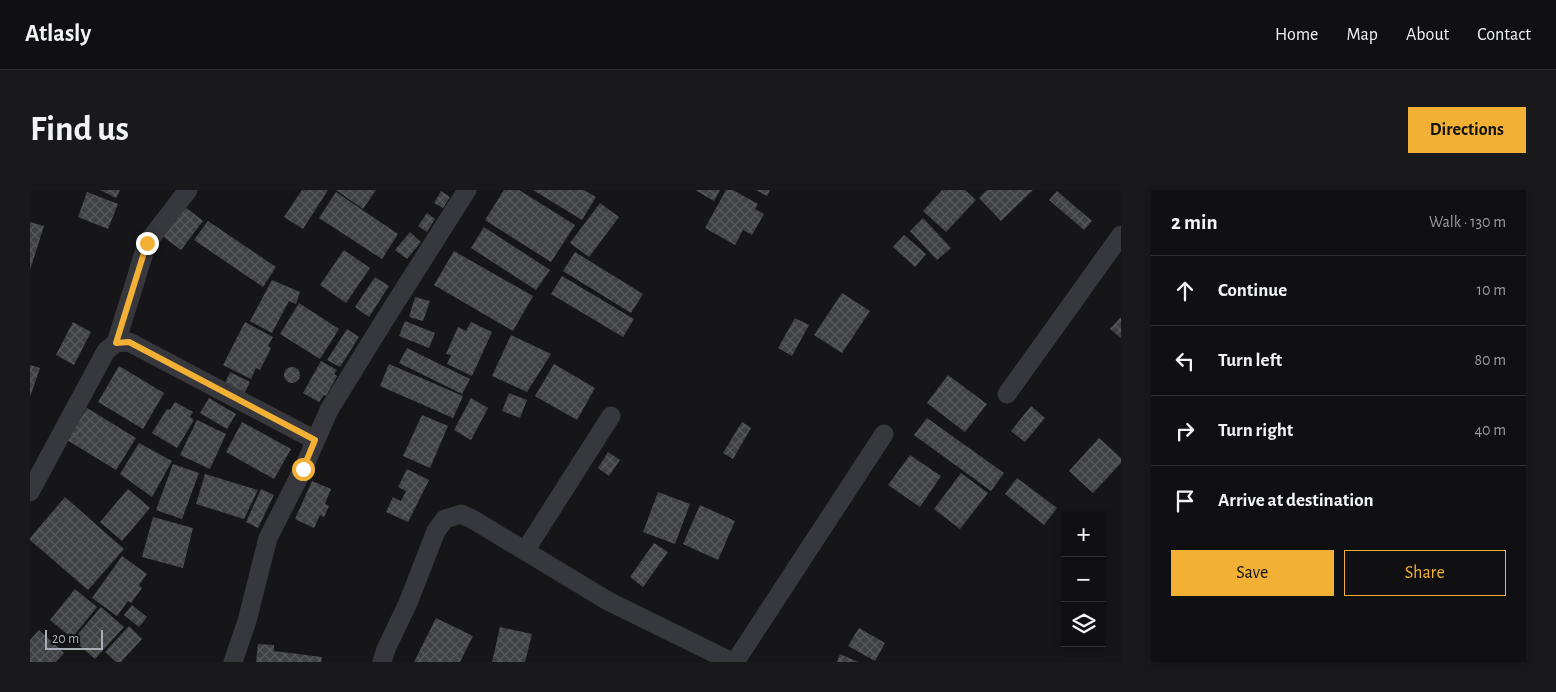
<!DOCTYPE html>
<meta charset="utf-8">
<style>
:root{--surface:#101012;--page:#19191b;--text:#f1f3f6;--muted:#9c9d9f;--line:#303032;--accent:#f2b134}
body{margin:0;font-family:"Alegreya Sans",sans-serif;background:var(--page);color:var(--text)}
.controls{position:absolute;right:15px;bottom:15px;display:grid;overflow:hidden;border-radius:0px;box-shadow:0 2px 8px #0003}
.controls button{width:45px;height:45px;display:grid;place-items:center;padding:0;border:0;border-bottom:1px solid var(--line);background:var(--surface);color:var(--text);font:25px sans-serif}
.scale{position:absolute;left:15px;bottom:12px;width:58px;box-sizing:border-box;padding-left:5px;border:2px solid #a8adb8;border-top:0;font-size:14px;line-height:18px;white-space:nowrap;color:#a8adb8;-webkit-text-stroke:4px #111113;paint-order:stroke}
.stop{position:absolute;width:15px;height:15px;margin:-11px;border:4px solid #f2b134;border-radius:50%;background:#fff}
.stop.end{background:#f2b134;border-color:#fff;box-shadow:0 1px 5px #0008}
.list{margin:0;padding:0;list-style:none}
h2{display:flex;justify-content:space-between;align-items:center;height:65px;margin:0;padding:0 20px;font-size:21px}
h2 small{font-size:16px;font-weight:400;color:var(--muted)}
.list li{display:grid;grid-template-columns:32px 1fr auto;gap:15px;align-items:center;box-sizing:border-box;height:70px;padding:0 20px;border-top:1px solid var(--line)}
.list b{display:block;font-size:19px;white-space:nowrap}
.list em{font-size:16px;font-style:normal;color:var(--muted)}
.actions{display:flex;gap:10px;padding:15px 20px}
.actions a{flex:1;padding:11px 0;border:1px solid var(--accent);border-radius:0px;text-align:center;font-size:18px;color:var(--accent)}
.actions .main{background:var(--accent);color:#111}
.icon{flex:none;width:28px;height:28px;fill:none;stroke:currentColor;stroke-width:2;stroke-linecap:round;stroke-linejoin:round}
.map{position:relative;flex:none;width:1091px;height:472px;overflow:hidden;border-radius:0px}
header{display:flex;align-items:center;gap:30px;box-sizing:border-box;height:70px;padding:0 25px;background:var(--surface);border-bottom:1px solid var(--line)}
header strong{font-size:24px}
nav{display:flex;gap:28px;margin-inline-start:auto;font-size:18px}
.intro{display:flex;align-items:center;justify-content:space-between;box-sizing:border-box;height:120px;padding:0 30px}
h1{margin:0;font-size:35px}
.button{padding:12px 22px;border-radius:0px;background:var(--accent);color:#111;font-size:18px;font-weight:700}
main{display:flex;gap:30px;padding:0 30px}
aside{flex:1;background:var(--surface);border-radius:0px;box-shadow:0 2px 8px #0003}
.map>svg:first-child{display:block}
.building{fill:url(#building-cross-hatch)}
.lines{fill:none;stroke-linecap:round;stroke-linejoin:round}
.street{stroke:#37383d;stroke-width:19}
.route{stroke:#f2b134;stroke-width:6}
</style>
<header>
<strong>Atlasly</strong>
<nav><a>Home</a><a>Map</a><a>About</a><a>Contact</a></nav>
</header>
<div class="intro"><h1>Find us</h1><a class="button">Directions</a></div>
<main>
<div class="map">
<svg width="1091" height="472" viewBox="0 0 1091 472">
<defs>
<pattern id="building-cross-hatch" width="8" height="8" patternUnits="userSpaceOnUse" patternTransform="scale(1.25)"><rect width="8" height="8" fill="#404145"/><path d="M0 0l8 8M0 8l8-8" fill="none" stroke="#595a5e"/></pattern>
</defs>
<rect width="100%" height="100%" fill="#161618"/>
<g class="building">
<polygon points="70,0 90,0 86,8"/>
<polygon points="272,0 298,0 273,39 254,27"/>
<polygon points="306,0 346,0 333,19"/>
<polygon points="474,0 489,0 545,35 521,72 455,30"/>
<polygon points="503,0 554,0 566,7 552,30"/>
<polygon points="665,0 690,0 684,11"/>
<polygon points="696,0 703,0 728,14 725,19 734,24 722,45 713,40 705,55 675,38"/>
<polygon points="726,0 740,0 737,6"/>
<polygon points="912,0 935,0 946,10 916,42 893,21"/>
<polygon points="957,0 1003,0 971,31 949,8"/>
<polygon points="411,1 420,7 413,18 404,13"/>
<polygon points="1027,1 1062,31 1054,40 1019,10"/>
<polygon points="57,2 88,14 78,39 48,27"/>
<polygon points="306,2 368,44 352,69 289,28"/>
<polygon points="570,13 589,27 559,67 540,53"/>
<polygon points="154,16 173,31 151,60 131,45"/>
<polygon points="397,23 405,29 397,42 388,36"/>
<polygon points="893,28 921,58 907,70 880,41"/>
<polygon points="178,31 246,77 233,97 164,50"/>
<polygon points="0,32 14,36 0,80"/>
<polygon points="454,37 520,80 506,100 441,58"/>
<polygon points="380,42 391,52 377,69 365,60"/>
<polygon points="874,45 896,64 885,77 863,57"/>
<polygon points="314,60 340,78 316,113 290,95"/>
<polygon points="424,61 503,106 483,141 404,95"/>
<polygon points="545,62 613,104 601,123 533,81"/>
<polygon points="532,86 604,129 593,147 521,104"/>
<polygon points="345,87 359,96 339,127 325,117"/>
<polygon points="242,90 270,102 266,114 259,111 242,143 220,131"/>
<polygon points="812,103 840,121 812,163 784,145"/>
<polygon points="385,107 400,111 393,131 379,127"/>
<polygon points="269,113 309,139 290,169 250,144"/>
<polygon points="1091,127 1091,148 1080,139"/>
<polygon points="765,128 779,135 762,166 748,158"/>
<polygon points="375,131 405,143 399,158 369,146"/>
<polygon points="43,132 61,142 44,175 26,165"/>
<polygon points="215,132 243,147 238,156 241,158 230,180 226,178 221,189 193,175"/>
<polygon points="441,132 462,142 442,186 417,174 421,165 416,164 428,137 436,141"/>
<polygon points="317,139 329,147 310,177 297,170"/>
<polygon points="481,145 521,164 497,202 462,186"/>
<polygon points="377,158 440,189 432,204 369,173"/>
<polygon points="291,171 307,180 304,184 307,186 296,206 294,205 289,212 273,203"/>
<polygon points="359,174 433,206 423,228 350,196"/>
<polygon points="524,174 565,198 547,230 505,206"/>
<polygon points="0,175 10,178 0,207"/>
<polygon points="89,176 134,203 113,239 68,212"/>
<circle cx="262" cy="185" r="8"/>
<polygon points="200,182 220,192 214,204 194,195"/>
<polygon points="918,185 957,214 935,242 897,213"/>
<polygon points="479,203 497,210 490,228 472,221"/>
<polygon points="179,208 206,224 197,239 170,223"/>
<polygon points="441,208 458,218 441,250 424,240"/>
<polygon points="145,212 163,222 160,227 164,230 147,258 122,243 137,219 140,220"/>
<polygon points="1001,216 1015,228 995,252 981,241"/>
<polygon points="57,218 106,248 86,280 37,250"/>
<polygon points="392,225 418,236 400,278 373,266"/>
<polygon points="897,228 974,283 961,301 884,245"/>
<polygon points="167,230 196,244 180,279 150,265"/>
<polygon points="212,232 261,259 244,289 196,262"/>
<polygon points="712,232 721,238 703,269 693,263"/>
<polygon points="1069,248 1091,268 1091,273 1063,303 1039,281"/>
<polygon points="109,253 142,271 122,307 90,284"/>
<polygon points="578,262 590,270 579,286 568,278"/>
<polygon points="880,265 911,286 890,317 858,295"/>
<polygon points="143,274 169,283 152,329 126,320"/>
<polygon points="377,279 399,290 378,332 356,322 363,307 371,311 376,301 368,297"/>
<polygon points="931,283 958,303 930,339 904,319"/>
<polygon points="175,284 228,300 214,329 166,314"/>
<polygon points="987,288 1027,318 1014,335 975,304"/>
<polygon points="282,291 301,299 295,314 299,316 294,327 290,325 284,338 265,329"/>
<polygon points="98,299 120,318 92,351 70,332"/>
<polygon points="231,299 244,305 228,338 216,332"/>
<polygon points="628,302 660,314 645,354 613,342"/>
<polygon points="35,307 94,359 58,400 0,350 0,348"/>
<polygon points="670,315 705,331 688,370 653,354"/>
<polygon points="123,327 163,338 153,378 112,367"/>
<polygon points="624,353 638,362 613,397 600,387"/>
<polygon points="92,366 117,384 109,395 112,398 101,413 98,411 87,426 62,408"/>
<polygon points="45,399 67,417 42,448 20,430"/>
<polygon points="102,415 117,427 109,437 94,425"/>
<polygon points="71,417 94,437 65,469 43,450"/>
<polygon points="406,428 443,446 430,472 384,472"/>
<polygon points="99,436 112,449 91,472 86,472 75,462"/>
<polygon points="470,437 502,444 495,472 462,472"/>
<polygon points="829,438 855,453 845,471 818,456"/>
<polygon points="9,440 34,463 26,472 0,472 0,450"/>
<polygon points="228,454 244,455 244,461 292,467 291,472 226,472"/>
<polygon points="810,464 828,472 807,472"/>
</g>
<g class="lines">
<g class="street">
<polyline points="86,153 117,53 158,0"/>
<polyline points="977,204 1091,45"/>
<polyline points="0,302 76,161 86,153 99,152 285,250"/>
<polyline points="495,361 581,226"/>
<polyline points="203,472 217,431 238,348 273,279 299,220 352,134 437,0"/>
<polyline points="352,472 356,459 378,413 406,341 415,329 431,324 442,329 578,411 702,472"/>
<polyline points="705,472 854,244"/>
</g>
</g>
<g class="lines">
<polyline class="route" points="117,53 86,153 99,152 285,250 273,279"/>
</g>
</svg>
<div class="controls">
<button>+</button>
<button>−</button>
<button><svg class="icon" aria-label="layers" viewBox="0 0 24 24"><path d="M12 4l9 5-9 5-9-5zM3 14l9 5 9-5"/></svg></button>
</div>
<div class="scale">20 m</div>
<div class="stop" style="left:273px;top:279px"></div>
<div class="stop end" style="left:117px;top:53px"></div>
</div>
<aside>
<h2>2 min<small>Walk · 130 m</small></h2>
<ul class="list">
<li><svg class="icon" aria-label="ahead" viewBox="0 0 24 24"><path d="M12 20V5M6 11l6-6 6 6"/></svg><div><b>Continue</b></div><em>10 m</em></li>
<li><svg class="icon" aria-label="left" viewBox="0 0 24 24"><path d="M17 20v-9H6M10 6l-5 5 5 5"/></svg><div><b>Turn left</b></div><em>80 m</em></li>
<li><svg class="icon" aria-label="right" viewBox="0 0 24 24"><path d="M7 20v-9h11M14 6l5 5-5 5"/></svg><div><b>Turn right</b></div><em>40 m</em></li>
<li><svg class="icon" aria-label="arrive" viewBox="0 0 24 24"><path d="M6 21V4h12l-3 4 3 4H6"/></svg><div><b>Arrive at destination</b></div></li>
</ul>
<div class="actions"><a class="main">Save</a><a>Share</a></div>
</aside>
</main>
